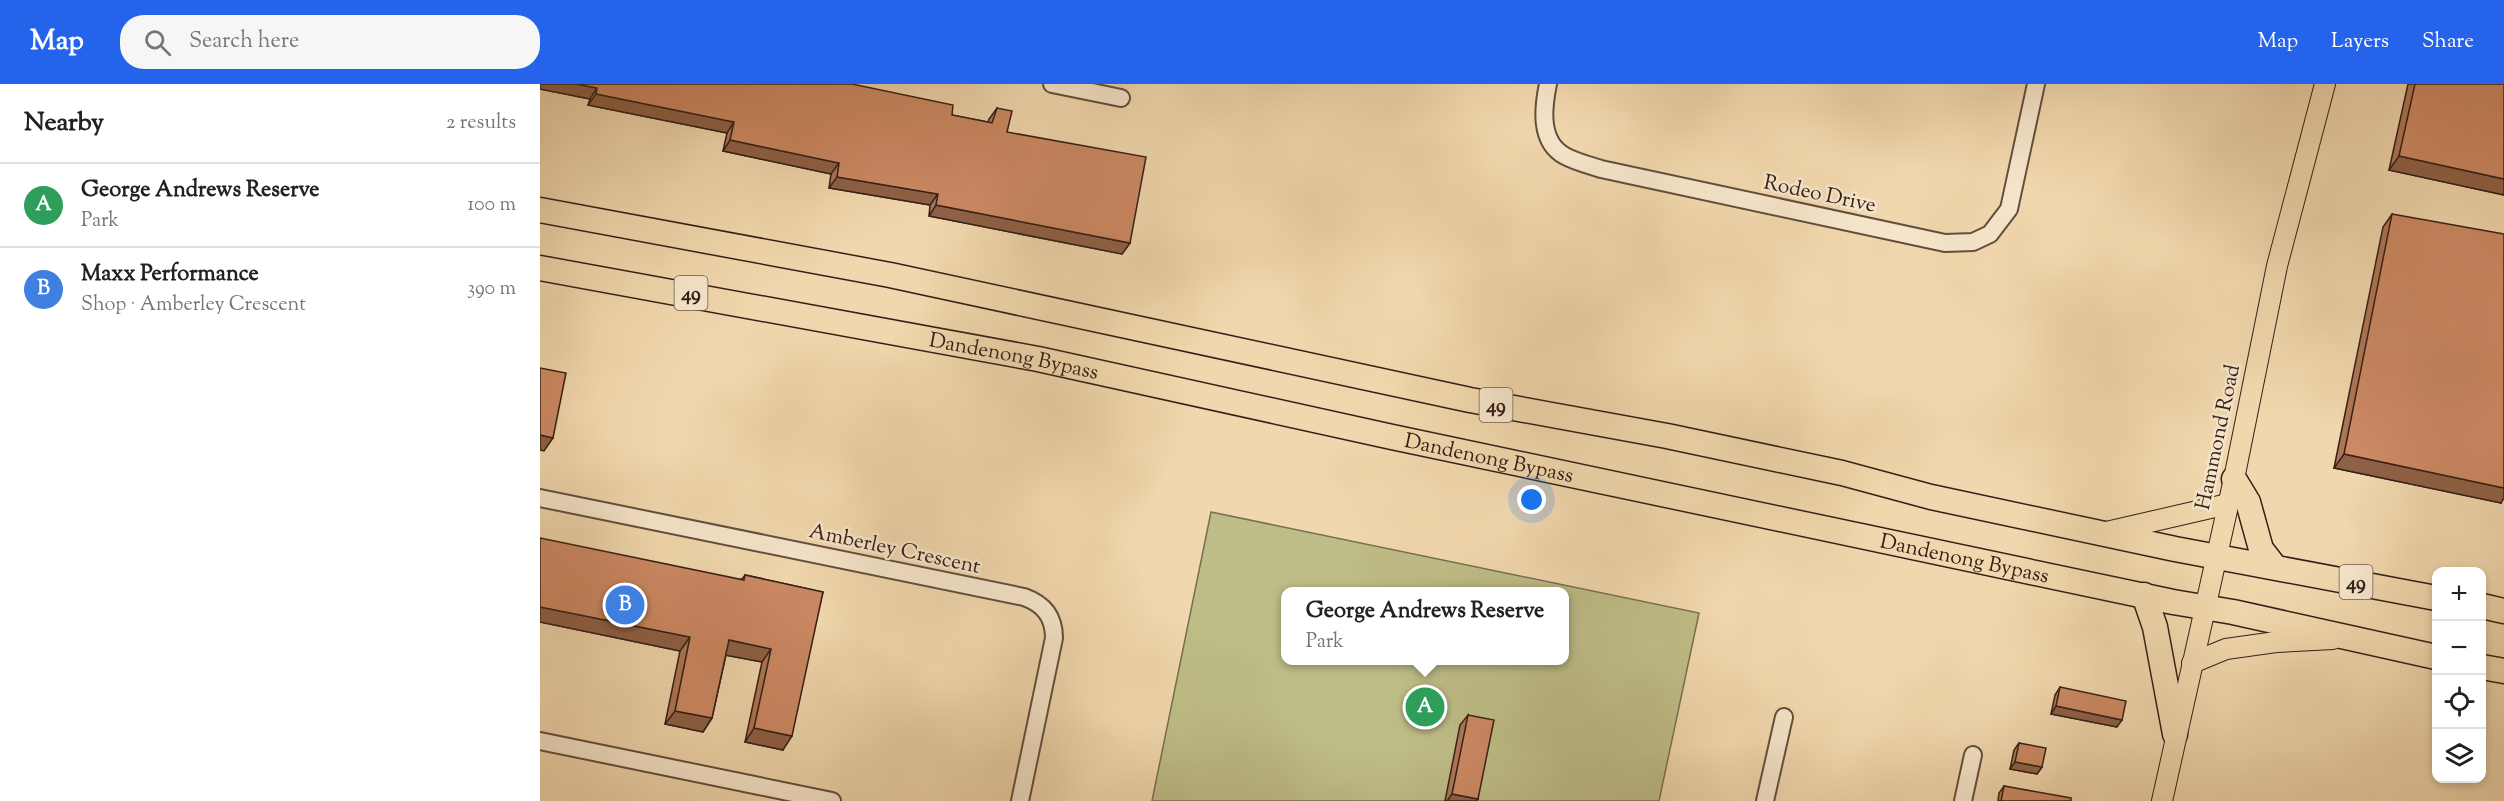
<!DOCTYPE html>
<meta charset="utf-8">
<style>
:root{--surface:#fff;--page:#f6f6f6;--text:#222;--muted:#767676;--line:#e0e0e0;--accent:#2563eb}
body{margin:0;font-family:"Sorts Mill Goudy",serif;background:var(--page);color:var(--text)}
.controls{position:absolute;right:18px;bottom:18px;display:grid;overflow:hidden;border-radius:12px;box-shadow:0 3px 9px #0003}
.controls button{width:54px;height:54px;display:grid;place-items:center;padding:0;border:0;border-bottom:2px solid var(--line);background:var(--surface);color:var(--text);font:30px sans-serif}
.you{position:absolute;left:992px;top:416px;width:21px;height:21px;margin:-15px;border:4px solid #fff;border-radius:50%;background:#1a73e8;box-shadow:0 0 0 9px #1a73e833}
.badge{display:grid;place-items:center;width:39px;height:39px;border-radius:50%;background:var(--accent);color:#fff;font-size:20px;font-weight:700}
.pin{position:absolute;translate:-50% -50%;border:3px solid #fff;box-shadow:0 2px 6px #0006}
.popup{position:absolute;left:741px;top:503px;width:288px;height:78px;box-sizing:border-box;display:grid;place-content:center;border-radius:12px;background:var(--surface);filter:drop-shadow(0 2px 4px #0005);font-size:20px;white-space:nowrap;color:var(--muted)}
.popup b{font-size:22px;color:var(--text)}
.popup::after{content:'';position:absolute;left:50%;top:100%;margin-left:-12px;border:12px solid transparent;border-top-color:var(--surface)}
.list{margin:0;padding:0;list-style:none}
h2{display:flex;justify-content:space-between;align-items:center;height:78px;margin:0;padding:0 24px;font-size:26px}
h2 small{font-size:20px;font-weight:400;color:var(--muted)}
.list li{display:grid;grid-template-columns:39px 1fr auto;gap:18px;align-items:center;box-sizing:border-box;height:84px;padding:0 24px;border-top:2px solid var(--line)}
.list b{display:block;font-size:22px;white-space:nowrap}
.list p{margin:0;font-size:20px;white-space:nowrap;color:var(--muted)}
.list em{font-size:20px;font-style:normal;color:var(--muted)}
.icon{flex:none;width:33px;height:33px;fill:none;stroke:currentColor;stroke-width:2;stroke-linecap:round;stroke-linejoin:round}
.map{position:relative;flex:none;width:1964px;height:717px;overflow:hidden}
header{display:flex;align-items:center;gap:36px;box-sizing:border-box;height:84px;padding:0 30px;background:var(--accent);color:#fff}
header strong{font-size:28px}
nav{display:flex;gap:33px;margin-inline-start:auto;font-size:21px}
.search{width:420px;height:54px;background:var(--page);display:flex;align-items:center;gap:15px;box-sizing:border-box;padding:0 21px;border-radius:24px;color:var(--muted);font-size:22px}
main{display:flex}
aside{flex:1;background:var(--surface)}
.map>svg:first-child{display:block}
.green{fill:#bebd87;stroke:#796e50;stroke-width:1.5;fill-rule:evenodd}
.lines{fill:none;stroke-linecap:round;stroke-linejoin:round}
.minor-casing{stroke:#634e3e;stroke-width:20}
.major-casing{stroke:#342019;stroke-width:22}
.highway-casing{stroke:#342019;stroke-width:27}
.minor{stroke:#f6e5ca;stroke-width:16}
.major{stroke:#f1d7ad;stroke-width:20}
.highway{stroke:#f1d7ad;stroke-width:24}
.wall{fill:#af7655;stroke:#342019;stroke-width:1.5}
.shaded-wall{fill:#8f6045;stroke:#342019;stroke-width:1.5}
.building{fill:#cc8963;stroke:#342019;stroke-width:1.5}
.labels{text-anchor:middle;stroke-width:5;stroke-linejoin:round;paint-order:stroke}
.shield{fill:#f6e5ca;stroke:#6e5b4e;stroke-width:1.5}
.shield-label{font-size:20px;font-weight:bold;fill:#342019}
.street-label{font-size:21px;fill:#342019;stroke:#f6e5ca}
</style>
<header>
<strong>Map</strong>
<div class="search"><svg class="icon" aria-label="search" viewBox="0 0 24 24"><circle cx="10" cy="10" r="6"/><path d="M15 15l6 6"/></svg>Search here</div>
<nav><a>Map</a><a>Layers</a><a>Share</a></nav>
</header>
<main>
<aside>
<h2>Nearby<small>2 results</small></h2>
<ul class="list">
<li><span class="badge" style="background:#2e9e5b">A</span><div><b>George Andrews Reserve</b><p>Park</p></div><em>100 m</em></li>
<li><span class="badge" style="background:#3f7fe0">B</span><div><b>Maxx Performance</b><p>Shop · Amberley Crescent</p></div><em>390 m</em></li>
</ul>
</aside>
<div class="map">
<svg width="1964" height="717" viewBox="0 0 1964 717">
<rect width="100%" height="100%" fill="#f1d7ad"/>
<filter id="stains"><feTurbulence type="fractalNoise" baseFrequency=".00333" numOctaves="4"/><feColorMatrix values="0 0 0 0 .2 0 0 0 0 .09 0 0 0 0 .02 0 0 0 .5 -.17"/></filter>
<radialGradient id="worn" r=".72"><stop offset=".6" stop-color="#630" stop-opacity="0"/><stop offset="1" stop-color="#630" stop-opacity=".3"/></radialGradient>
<path class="green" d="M671 428 1159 529 1119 717H612ZM746 508H1024V576H746Z"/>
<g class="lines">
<g class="minor-casing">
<g id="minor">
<polyline points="512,0 581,14"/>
<path d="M1008 0C1003 24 999 58 1025 72 1036 78 1049 81 1061 85L1405 159 1433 158 1450 150 1469 125 1496 0"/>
<path d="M0 414 484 513C504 520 514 533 514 554L480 717"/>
<polyline points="0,657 292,717"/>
<polyline points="1225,717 1244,633"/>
<polyline points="1423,717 1433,671"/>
</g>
</g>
<g class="major-casing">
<g id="major">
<polyline points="1562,449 1688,420"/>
<polyline points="1652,579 1686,565 1736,558 1793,555"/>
<polyline points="1622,717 1694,395 1737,182 1785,0"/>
</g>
</g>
<g class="highway-casing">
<g id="highway">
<polyline points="0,126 350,191 930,316 1127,352 1302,389 1391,413 1635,465 1896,514"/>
<path id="s1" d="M0 184 498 275 852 353 1633 518 1693 528 1896 573"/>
<polyline points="1694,395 1708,418 1721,465 1735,483"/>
<polyline points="1604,511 1615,543 1635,650"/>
<polyline points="1942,522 1964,527"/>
<polyline points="1942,583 1964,587"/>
</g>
</g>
<use href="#minor" class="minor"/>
<use href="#major" class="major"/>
<use href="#highway" class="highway"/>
</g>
<g class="wall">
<polygon points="0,0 412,31 448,38 449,35 457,24 467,48 590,159 582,170 389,132 390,121 289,104 291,90 183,67 187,49 48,21 50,15 0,5"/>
<polygon points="1868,0 1964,0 1964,111 1849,86"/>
<polygon points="1852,130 1961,419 1794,384 1843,143"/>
<polygon points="205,491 283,508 243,666 205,658 222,578 186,571 172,634 163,648 125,640 140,567 0,538 202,495"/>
<polygon points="1520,603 1577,643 1511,630 1515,611"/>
<polygon points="928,631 938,715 936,717 905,717 920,641"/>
<polygon points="1479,659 1502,683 1497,690 1470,685 1474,666"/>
<polygon points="1464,702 1531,717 1458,717 1459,709"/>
</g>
<g class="shaded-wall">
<polygon points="0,0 36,0 57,4 50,15 0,5"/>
<polygon points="56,10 194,38 187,49 48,21"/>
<polygon points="190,56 299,79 291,90 183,67"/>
<polygon points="1859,72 1964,95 1964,111 1849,86"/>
<polygon points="297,93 398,110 390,121 289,104"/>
<polygon points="396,121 590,159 582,170 389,132"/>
<polygon points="0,351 13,354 4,367 0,366"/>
<polygon points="1804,370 1964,404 1964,414 1961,419 1794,384"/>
<polygon points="0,523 150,553 140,567 0,538"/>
<polygon points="189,556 231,565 222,578 179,570"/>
<polygon points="1516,622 1582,636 1577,643 1511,630"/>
<polygon points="135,627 172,634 163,648 125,640"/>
<polygon points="214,644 252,652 243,666 205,658"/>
<polygon points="1475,678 1502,683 1497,690 1470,685"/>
<polygon points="912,710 938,715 936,717 907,717"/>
</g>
<g class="building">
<polygon points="36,0 312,0 413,21 412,31 452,39 457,24 472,27 467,48 606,73 590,159 396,121 398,110 297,93 299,79 190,56 194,38 56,10 57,4"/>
<polygon points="1875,0 1964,0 1964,95 1859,72"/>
<polygon points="1852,130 1964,150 1964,404 1804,370"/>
<polygon points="0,284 26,289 13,354 0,351"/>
<polygon points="0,454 204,496 205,491 283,508 252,652 214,644 231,565 189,556 172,634 135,627 150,553 0,523"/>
<polygon points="1520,603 1586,617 1582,636 1516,622"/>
<polygon points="928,631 954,636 938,715 912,710"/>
<polygon points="1479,659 1506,664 1502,683 1475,678"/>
<polygon points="1464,702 1531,714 1531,717 1461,717"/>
</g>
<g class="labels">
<g class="shield">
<rect x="134.5" y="192" width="33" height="34" rx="4.5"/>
<rect x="939.5" y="304" width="33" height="34" rx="4.5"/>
<rect x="1799.5" y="481" width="33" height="34" rx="4.5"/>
</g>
<g class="shield-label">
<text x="151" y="216">49</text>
<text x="956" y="328">49</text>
<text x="1816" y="505">49</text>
</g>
<g class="street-label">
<text transform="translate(1280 109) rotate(12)" y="7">Rodeo Drive</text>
<text dy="7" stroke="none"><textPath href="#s1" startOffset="482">Dandenong Bypass</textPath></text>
<text transform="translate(1677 353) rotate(-78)" y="7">Hammond Road</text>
<text dy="7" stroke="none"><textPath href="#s1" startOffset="968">Dandenong Bypass</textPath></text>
<text transform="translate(355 464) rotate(12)" y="7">Amberley Crescent</text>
<text dy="7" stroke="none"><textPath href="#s1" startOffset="1454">Dandenong Bypass</textPath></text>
</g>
</g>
<rect width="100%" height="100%" filter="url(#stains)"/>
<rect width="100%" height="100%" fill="url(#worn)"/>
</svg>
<div class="controls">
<button>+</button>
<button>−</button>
<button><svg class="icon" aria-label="locate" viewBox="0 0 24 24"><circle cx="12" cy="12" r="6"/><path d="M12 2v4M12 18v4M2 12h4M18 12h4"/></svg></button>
<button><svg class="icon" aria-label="layers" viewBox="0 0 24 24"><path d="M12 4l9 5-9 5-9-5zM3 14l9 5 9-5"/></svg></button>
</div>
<div class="you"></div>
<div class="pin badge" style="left:885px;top:623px;background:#2e9e5b">A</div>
<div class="popup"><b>George Andrews Reserve</b>Park</div>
<div class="pin badge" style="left:85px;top:521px;background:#3f7fe0">B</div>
</div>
</main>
